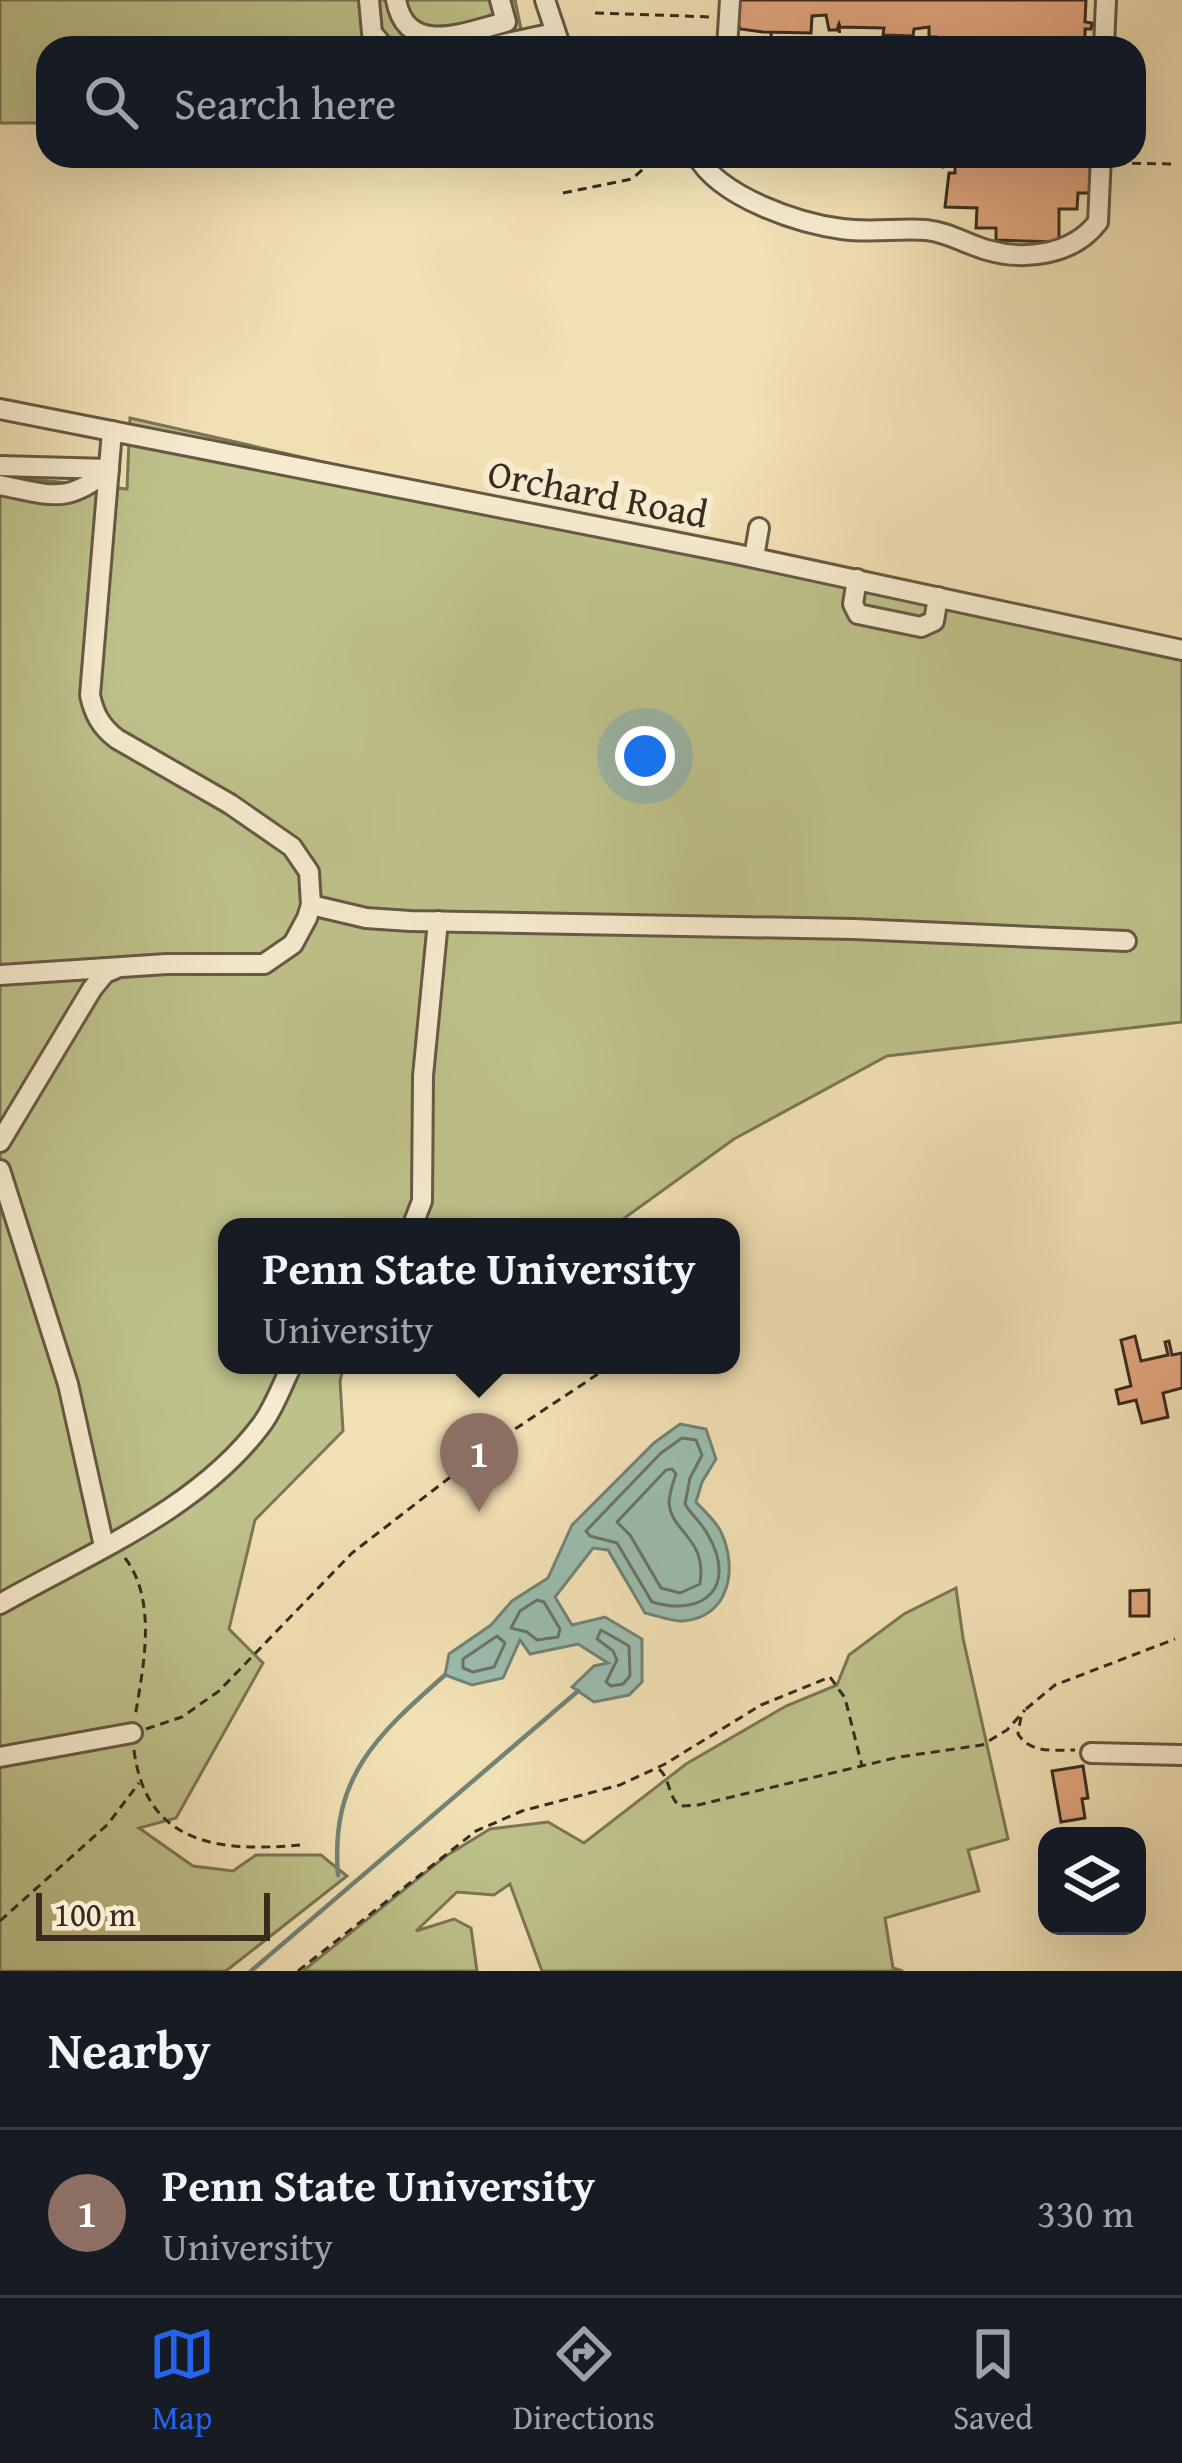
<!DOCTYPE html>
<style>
:root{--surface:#171b24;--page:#242831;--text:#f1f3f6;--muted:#9ea1a6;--line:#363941;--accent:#2563eb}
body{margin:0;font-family:"Gentium Book Plus",serif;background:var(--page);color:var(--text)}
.controls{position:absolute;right:36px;bottom:36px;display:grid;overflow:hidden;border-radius:24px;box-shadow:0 12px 48px #0002}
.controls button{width:108px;height:108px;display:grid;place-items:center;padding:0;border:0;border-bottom:3px solid var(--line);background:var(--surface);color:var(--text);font:60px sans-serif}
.scale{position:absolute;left:36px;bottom:30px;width:234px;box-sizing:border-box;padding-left:12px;border:6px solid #382c1f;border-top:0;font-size:33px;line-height:42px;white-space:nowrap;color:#382c1f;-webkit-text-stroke:9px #f6ebce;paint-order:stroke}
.you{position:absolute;left:645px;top:756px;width:42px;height:42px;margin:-30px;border:9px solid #fff;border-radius:50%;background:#1a73e8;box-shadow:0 0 0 18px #1a73e833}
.badge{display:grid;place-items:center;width:78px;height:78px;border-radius:50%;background:var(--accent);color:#fff;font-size:39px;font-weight:700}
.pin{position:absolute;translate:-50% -99px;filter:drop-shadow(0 3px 6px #0008)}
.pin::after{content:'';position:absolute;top:63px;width:42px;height:36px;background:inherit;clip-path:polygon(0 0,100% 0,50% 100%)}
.popup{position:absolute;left:218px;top:1218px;width:522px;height:156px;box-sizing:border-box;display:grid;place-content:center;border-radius:24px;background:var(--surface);filter:drop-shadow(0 3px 9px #0005);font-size:39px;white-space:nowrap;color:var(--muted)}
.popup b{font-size:45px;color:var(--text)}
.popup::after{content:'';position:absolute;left:50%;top:100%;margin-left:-24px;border:24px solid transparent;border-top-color:var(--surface)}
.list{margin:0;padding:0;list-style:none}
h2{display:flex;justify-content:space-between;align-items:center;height:156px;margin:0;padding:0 48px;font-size:51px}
h2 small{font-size:39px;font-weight:400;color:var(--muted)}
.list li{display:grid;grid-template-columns:78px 1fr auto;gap:36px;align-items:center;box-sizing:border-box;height:168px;padding:0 48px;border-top:3px solid var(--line)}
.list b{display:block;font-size:45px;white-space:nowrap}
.list p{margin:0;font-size:39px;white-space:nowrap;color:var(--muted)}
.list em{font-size:39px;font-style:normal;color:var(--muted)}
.icon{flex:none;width:66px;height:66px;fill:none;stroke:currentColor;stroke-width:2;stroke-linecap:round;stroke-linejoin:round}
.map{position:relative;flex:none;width:1182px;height:1971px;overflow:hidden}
.search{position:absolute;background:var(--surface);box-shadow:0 12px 48px #0002;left:36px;right:36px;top:36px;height:132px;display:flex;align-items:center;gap:30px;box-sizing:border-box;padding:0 42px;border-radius:36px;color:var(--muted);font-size:45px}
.sheet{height:324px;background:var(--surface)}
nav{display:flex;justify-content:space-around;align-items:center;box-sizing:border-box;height:168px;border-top:3px solid var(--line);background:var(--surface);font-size:33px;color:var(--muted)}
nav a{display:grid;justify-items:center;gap:6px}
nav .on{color:var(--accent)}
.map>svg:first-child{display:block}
.green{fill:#bec18a;stroke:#7b7654;stroke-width:3}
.water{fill:#9bbdaf;stroke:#738375;stroke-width:3}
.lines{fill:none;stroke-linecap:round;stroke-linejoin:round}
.shore{stroke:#6a7467;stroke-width:3}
.stream{stroke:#738375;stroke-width:4.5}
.building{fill:#e2a67e;stroke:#382c1f;stroke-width:3}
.minor-casing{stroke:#665944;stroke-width:24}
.path{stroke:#382c1f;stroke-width:3;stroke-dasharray:9 6;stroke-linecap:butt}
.minor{stroke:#f6ebce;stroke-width:18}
.labels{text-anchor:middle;stroke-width:12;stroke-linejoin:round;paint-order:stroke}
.street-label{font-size:39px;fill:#382c1f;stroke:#f6ebce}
</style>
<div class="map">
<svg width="1182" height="1971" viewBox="0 0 1182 1971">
<rect width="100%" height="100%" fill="#f1e0b4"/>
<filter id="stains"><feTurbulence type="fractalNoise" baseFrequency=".00167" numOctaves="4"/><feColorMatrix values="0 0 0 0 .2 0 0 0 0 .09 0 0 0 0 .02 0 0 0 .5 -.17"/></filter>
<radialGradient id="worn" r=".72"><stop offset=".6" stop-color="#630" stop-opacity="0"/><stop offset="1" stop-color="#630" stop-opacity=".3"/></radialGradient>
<g class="green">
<polygon points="0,0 515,0 525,48 48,48 48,123 0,123"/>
<polygon points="130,418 1182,657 1182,1022 887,1056 734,1139 612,1227 227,1227 227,1365 344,1365 340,1381 343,1431 255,1520 229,1629 263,1663 176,1818 139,1828 193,1866 233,1871 256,1855 321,1855 347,1876 226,1971 0,1971 0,476 127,489"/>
<polygon points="956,1588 963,1638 1008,1839 968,1850 979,1891 885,1918 893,1968 903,1971 542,1971 510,1884 494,1895 457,1892 416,1931 454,1919 471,1928 477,1971 303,1971 446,1856 490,1829 548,1822 584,1843 686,1764 786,1706 837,1685 849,1655 904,1614"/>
</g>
<path class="water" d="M680 1424 706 1429 716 1459 702 1482 696 1502C704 1511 716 1521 721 1532 738 1568 730 1617 683 1621 672 1622 656 1615 645 1613L608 1550 593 1548 555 1597 572 1625 605 1617 642 1639V1682L629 1695 594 1702 572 1687 594 1666 608 1663 578 1644 530 1654 520 1640 503 1678 472 1685 445 1675 449 1654 491 1625 512 1601 548 1578 572 1525 654 1443Z"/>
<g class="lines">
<g class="shore">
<path d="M682 1438 696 1440 702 1455 690 1478 685 1504C691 1515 702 1523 708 1535 737 1585 706 1618 652 1602L617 1543 590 1536 586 1531 661 1453Z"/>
<path d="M666 1470 672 1469 676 1474C673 1483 669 1494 669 1503 672 1534 707 1537 700 1584L680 1593 661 1588 630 1535 617 1522Z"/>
<polygon points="537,1600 544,1602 560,1629 558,1637 537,1640 527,1632 511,1628 520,1611"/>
<polygon points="601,1630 629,1646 630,1676 623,1684 611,1686 606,1682 617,1660 613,1651 597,1639"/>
<polygon points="497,1636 505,1643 494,1667 473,1672 463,1668 463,1659"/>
</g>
<g class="stream">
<path d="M338 1875C330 1777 377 1735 445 1675"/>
<polyline points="251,1971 578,1691"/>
</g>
</g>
<g class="building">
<polygon points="729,0 1086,0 1085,22 1092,23 1091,29 1085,29 1085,43 1092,43 1092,48 1026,48 1026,43 1013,43 1013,48 933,48 936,37 929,37 929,27 914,29 913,36 883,35 884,28 840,27 839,24 837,30 829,30 826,15 812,16 811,33 763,32 740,29"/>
<polygon points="947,156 1085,156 1085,161 1095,161 1094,193 1078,193 1077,209 1059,209 1059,242 996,240 996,228 976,228 977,208 945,207 949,173 955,173 955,157 943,167 939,163"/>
<polygon points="1135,1336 1141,1361 1168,1355 1165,1342 1169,1341 1172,1355 1182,1353 1182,1388 1163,1393 1168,1417 1142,1423 1136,1400 1119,1404 1116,1390 1131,1386 1121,1340"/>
<polygon points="1149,1590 1149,1616 1130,1616 1130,1591"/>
<polygon points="1083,1766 1088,1798 1082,1799 1085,1818 1061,1822 1052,1771"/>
</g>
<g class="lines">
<g class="minor-casing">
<g id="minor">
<polyline points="369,0 372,33 385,48"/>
<path d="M396 0C407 58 466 32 506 22L500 0"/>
<polyline points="545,0 561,48"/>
<polyline points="485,48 554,33"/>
<polyline points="727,48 730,0"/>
<polyline points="1104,48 1106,0"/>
<path d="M697 156C720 197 797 223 842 229 870 233 898 228 926 230 948 232 966 244 987 250 1025 261 1073 255 1098 222L1101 156"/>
<polyline points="0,409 736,554 1182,650"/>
<polyline points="0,466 109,469"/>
<path d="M0 485C50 495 68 505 109 469"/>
<polyline points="754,557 759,528"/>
<polyline points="857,579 853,604 858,614 921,627 934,621 938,597"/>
<polyline points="311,905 366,918 410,921 854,929 1126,941"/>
<path d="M0 975 167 964H264L293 944 307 918 311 905 309 872 292 847 230 804 117 739C101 727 94 714 90 695L112 431"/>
<polyline points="0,1142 92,989 105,973 115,969"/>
<polyline points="0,1170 68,1384 104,1546"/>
<polyline points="412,1227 422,1201 423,1076 438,921"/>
<path d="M0 1604C90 1553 199 1509 262 1424 275 1406 282 1385 292 1365"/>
<polyline points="1091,1753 1182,1755"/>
<polyline points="0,1757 132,1733"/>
</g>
</g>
<g class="path">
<polyline points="595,13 712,17"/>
<polyline points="839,24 840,41 846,48"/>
<polyline points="771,32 772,48"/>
<polyline points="889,37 914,37 916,45 926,48"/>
<polyline points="868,48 889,42 901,48"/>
<polyline points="838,156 874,159 916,156"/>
<polyline points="935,156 942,160"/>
<polyline points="1117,163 1171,164"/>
<polyline points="563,193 632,179 658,156"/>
<path d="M125 1558C158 1601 143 1668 135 1717"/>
<polyline points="1026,1709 1055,1685 1175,1639"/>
<path d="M1021 1717 1018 1734C1031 1754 1054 1750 1075 1750"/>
<polyline points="146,1729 182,1717 219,1691 352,1553 497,1441 604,1370"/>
<path d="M134 1750C146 1846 221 1852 300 1845"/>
<path d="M659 1769C671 1779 667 1796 680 1806L698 1805 899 1757 982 1745 1007 1730 1025 1710"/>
<polyline points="0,1921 108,1824 139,1783"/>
<polyline points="298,1971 476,1831 522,1811 620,1785 665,1764 761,1705 830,1677 845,1698 862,1766"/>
</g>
<use href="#minor" class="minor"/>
</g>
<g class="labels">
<g class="street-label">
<text transform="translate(598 493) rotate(11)" y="14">Orchard Road</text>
</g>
</g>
<rect width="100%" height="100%" filter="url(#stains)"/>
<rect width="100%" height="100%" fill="url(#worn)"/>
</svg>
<div class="controls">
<button><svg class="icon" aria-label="layers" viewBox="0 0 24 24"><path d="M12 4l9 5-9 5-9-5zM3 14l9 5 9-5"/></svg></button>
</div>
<div class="scale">100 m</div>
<div class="you"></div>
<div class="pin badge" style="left:479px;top:1512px;background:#8d6e63">1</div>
<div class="popup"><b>Penn State University</b>University</div>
<div class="search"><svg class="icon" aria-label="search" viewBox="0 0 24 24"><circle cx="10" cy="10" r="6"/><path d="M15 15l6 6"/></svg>Search here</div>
</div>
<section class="sheet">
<h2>Nearby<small></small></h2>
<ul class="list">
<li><span class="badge" style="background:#8d6e63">1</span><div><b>Penn State University</b><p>University</p></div><em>330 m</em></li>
</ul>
</section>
<nav>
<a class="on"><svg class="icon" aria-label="map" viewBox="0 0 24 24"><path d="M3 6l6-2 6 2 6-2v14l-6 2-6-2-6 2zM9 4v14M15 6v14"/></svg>Map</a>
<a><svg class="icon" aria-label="directions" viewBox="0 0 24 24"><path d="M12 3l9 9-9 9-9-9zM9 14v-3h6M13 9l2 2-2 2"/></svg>Directions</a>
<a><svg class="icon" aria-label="saved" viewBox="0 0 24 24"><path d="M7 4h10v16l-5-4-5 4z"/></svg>Saved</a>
</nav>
